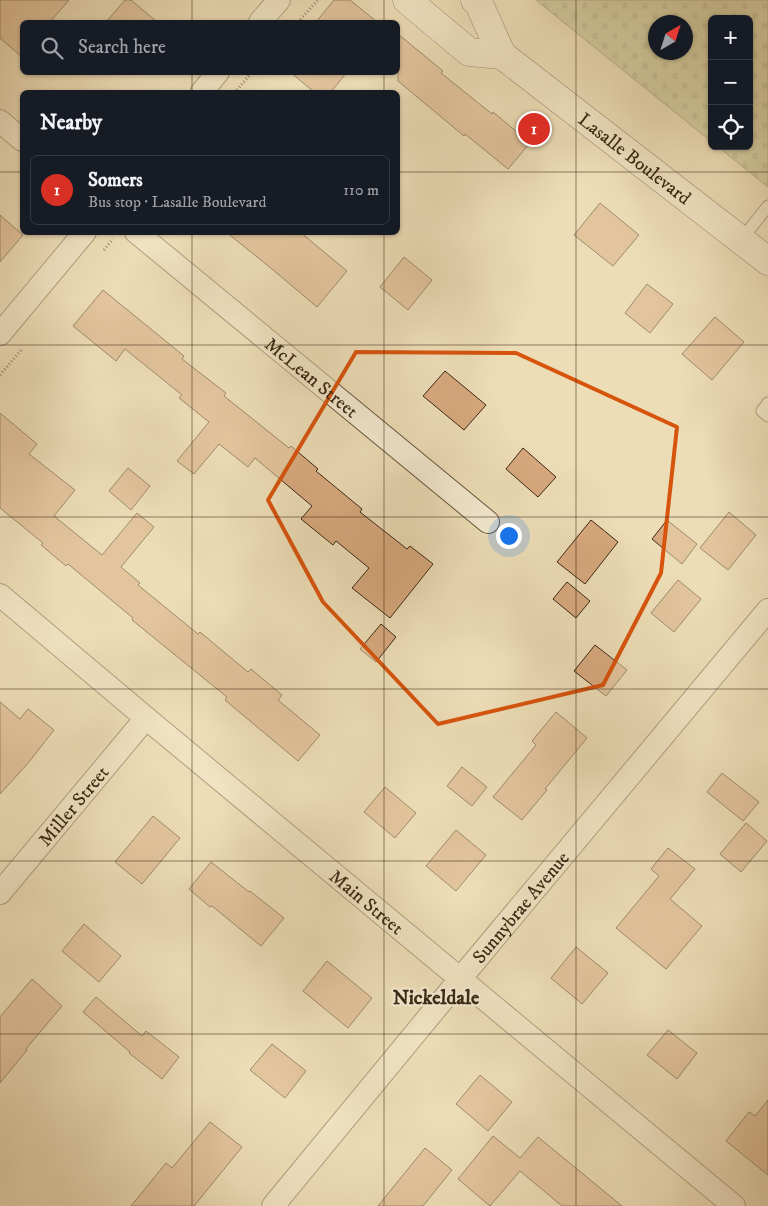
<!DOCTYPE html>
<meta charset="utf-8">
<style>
:root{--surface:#171b24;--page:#20242c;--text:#f1f3f6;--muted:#9ea1a6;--line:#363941;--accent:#d93025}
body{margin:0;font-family:"IM FELL DW Pica",serif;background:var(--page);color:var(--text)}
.controls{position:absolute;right:15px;top:15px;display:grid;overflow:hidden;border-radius:8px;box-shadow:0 1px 4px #0004}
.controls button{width:45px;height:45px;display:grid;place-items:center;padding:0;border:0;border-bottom:1px solid var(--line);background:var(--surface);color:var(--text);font:25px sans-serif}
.compass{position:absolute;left:648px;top:15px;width:45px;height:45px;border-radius:50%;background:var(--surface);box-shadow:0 1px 4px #0004;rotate:39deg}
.you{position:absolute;left:508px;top:535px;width:18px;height:18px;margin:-12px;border:4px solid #fff;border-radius:50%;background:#1a73e8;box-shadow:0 0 0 8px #1a73e833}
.badge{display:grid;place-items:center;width:32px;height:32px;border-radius:50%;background:var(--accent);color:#fff;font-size:16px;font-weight:700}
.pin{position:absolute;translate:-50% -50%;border:2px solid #fff;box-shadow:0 1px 5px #0006}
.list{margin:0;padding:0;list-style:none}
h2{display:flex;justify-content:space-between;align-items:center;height:65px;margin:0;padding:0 20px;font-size:21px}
h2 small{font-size:16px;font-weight:400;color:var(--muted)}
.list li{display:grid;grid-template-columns:32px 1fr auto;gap:15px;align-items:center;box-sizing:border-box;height:70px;margin:0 10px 10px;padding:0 10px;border:1px solid var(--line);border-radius:8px}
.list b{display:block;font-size:19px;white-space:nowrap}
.list p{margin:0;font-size:16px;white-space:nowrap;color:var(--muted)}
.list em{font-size:16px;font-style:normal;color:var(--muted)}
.icon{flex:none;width:28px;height:28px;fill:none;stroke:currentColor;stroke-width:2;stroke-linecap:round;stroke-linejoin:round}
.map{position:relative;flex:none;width:768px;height:1206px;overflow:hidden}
.search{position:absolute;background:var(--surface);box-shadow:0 1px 4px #0004;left:20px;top:20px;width:380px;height:55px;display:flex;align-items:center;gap:12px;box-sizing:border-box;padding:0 18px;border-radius:8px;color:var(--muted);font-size:19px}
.panel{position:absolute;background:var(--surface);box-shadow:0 1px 4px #0004;left:20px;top:90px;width:380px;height:145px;border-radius:8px}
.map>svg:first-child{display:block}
.cemetery{fill:url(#cemetery-stones);stroke:#7b7450;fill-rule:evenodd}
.building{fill:#d8a97e;stroke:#3a2915}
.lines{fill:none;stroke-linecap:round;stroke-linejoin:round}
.service-casing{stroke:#67563e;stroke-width:13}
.minor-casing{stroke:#67563e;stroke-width:24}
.secondary-casing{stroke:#3a2915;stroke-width:29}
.path{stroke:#3a2915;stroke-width:3;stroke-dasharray:1 2.5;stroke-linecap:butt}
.service{stroke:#f3e9d0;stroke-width:11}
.minor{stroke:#f3e9d0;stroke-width:22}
.secondary{stroke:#f3e9d0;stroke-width:28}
.marked{fill:none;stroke:#d7540d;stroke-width:4;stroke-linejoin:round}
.grid{fill:none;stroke:#3a2915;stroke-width:1;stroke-opacity:0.55}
.labels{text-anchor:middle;stroke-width:4.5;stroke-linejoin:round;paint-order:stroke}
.street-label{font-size:19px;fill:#3a2915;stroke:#f3e9d0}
.neighbourhood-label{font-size:20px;font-weight:bold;fill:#3a2915;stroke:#f3e9d0}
</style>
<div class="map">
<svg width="768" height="1206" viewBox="0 0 768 1206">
<defs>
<pattern id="cemetery-stones" width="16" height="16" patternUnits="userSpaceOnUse" patternTransform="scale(1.25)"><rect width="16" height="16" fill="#bcc08c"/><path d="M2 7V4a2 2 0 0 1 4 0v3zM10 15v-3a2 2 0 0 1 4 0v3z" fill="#a2a578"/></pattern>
</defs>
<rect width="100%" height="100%" fill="#edddb7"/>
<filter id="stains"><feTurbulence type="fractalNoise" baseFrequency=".004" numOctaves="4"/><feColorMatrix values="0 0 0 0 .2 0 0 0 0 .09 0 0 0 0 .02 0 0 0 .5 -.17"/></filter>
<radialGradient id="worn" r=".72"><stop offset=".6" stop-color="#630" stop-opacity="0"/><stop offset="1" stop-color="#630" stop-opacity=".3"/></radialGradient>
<path class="cemetery" d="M536 0H768V187L717 146H749V19H712V142ZM656 22H686V52H656Z"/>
<g class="building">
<polygon points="0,0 69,0 50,22 22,22 22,57 0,38"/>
<polygon points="125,0 131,0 157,22 106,22"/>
<polygon points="334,0 350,0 377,22 316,22"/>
<polygon points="398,34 443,71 441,73 492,114 493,112 530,143 508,169 465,134 464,136 398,81"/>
<polygon points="290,72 347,72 331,92 314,92"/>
<polygon points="600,203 639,235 613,266 574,235"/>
<polygon points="0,215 23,235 0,262"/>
<polygon points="226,232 300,232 347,271 317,307 272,269"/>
<polygon points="404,257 432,280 408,310 380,287"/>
<polygon points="647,284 673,304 650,333 625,313"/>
<polygon points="103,290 184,356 182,359 226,393 224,396 289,448 291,446 318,469 316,471 362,509 360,512 407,549 410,546 433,564 390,618 352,588 369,568 336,541 333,545 301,519 312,506 255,458 248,467 219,444 194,474 177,461 209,422 179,398 182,395 125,349 116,361 73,326"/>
<polygon points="715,317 744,342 712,380 682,354"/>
<polygon points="445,371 486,405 464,430 423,396"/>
<polygon points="0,413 37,444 29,454 75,490 54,516 102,555 137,513 154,527 121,567 140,583 138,585 198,634 200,632 248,672 251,669 282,695 278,700 320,735 298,761 225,700 227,697 132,620 133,618 68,564 66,566 41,545 43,543 0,508"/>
<polygon points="523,448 556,477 538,497 506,469"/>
<polygon points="128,468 150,486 131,510 109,491"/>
<polygon points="729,512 756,535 728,570 700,548"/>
<polygon points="591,520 618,542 585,584 557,562"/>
<polygon points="667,520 697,544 682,564 652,539"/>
<polygon points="678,580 701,599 674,632 651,613"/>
<polygon points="567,582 590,601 576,618 553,599"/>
<polygon points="381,624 396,637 376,662 360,649"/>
<polygon points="595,645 627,670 606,696 574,671"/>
<polygon points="0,702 20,719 28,709 54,730 29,762 0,794"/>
<polygon points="556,712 587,738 545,789 547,790 522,820 493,797 536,745 532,741"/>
<polygon points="462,767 487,787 472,806 447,786"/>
<polygon points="722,773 759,802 743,821 707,792"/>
<polygon points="385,787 416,813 395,838 364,812"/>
<polygon points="153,816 180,838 142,884 115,862"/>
<polygon points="746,823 767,841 741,872 720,854"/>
<polygon points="456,830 486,855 456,891 426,866"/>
<polygon points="668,848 695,869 670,899 702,926 666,969 616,928 659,876 651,869"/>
<polygon points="211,862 249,892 250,891 284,918 261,946 212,906 210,907 189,889"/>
<polygon points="84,924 121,956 99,982 62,951"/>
<polygon points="576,947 608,973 582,1004 551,978"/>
<polygon points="327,961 372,998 348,1028 303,991"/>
<polygon points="32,979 62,1006 26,1049 27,1050 0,1083 0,1017"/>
<polygon points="96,997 142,1036 146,1031 179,1057 162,1079 129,1053 130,1052 83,1012"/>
<polygon points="668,1030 697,1053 677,1079 647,1055"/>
<polygon points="272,1044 306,1071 285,1098 250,1070"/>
<polygon points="480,1075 512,1102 488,1131 456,1104"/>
<polygon points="768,1100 768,1175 726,1141 749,1112 755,1116"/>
<polygon points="210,1122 242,1147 194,1206 131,1206 166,1163 172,1168"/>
<polygon points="493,1136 520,1158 538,1137 622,1206 562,1206 520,1171 490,1206 458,1179"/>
<polygon points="425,1148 452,1170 423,1206 378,1206"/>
</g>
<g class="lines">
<g class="service-casing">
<g id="service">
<polyline points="741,240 768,206"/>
<polyline points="768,403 762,411 768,416"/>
</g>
</g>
<g class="minor-casing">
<g id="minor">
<polyline points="260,22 279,0"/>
<polyline points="202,92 218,72"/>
<polyline points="0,121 22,140"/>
<path id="s1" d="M136 232 488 522"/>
<polyline points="0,334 85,232"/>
<path id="s2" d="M0 595 146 718 734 1206"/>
<path id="s3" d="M0 893 146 718"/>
<path id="s4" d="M273 1206 460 979 768 610"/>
</g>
</g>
<g class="secondary-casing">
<g id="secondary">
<polyline points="407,0 469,52 502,55"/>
<path id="s5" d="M475 0 479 4 502 55 768 261"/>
</g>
</g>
<g class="path">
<polyline points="298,22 318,0"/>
<polyline points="237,90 252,72"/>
<polyline points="104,250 113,239"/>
<polyline points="0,375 22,349"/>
</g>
<use href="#service" class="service"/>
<use href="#minor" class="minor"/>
<use href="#secondary" class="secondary"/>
</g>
<path d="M0 0H768V1206H0ZM356 352 516 353 677 427 661 573 603 685 438 724 323 602 268 500Z" fill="#edddb7" fill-opacity=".55" fill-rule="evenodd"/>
<path class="marked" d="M356 352 516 353 677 427 661 573 603 685 438 724 323 602 268 500Z"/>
<path class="grid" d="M192 0V22M384 0V22M576 0V1206M192 72V92M384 72V92M0 172H22M398 172H768M192 232V1206M384 232V1206M0 345H768M0 517H768M0 689H768M0 861H768M0 1034H768"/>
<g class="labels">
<g class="street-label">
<text dy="7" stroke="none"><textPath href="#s5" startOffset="230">Lasalle Boulevard</textPath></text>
<text dy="7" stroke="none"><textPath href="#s1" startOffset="228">McLean Street</textPath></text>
<text dy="7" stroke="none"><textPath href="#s3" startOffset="114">Miller Street</textPath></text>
<text dy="7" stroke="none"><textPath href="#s2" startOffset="478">Main Street</textPath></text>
<text dy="7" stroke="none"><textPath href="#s4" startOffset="388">Sunnybrae Avenue</textPath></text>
</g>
<g class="neighbourhood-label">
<text x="436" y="1004">Nickeldale</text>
</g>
</g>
<rect width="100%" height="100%" filter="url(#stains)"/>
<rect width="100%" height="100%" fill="url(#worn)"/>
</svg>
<div class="controls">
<button>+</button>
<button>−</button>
<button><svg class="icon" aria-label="locate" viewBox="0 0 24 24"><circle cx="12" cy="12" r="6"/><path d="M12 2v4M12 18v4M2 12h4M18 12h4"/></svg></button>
</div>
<svg class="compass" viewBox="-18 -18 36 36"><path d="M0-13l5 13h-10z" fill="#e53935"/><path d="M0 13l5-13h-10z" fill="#9ea1a6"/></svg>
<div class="you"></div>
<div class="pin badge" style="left:534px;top:129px">1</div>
<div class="search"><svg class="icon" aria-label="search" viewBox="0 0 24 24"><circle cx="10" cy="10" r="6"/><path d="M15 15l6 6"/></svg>Search here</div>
<section class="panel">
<h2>Nearby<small></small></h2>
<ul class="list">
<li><span class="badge">1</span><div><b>Somers</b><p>Bus stop · Lasalle Boulevard</p></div><em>110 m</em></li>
</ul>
</section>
</div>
